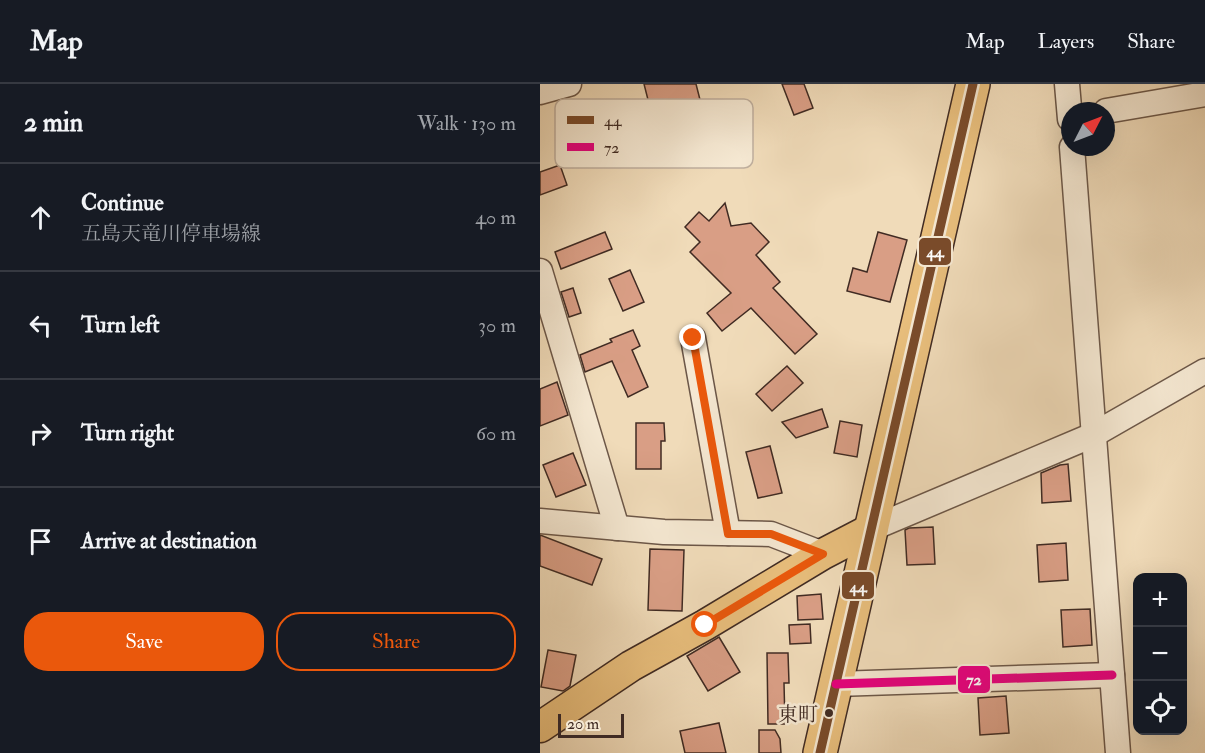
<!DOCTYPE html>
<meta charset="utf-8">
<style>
:root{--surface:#171b24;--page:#20242c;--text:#f1f3f6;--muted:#9ea1a6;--line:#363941;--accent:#ea580c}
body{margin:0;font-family:"IM FELL Double Pica","Noto Serif JP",serif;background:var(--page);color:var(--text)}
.controls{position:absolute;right:18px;bottom:18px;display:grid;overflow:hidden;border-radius:12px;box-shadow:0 6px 24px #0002}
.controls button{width:54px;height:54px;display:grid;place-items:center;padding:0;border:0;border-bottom:2px solid var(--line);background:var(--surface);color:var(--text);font:30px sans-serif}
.compass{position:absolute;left:521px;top:18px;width:54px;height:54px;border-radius:50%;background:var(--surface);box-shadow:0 6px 24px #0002;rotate:48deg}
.scale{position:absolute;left:18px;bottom:15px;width:66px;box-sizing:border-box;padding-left:6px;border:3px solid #402b23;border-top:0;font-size:16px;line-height:21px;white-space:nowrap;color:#402b23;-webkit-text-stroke:4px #f5e8d2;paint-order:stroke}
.stop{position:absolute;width:18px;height:18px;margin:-14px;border:4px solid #ea580c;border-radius:50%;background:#fff}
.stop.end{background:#ea580c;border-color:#fff;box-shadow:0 2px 6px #0008}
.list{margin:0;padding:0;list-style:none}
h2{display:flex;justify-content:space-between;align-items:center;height:78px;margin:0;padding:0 24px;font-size:26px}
h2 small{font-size:20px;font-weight:400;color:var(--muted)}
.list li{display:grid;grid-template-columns:39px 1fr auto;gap:18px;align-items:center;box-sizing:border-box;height:108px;padding:0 24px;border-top:2px solid var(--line)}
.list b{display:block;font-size:22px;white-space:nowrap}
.list p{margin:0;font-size:20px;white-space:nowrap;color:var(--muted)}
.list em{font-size:20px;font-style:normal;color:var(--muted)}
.actions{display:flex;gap:12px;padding:18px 24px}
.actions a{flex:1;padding:14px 0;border:2px solid var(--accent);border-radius:24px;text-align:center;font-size:21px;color:var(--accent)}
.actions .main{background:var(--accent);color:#fff}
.icon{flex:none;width:33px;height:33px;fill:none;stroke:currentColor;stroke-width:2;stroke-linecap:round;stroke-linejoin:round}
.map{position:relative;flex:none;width:665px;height:669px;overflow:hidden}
header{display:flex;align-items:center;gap:36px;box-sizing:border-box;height:84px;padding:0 30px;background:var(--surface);border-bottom:2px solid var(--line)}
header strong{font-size:28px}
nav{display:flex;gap:33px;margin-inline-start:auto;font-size:21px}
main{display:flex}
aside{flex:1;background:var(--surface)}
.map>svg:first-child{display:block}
.building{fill:#d99e85;stroke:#402b23;stroke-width:1.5}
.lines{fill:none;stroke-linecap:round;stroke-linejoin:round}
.minor-casing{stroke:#6c5748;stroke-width:27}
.major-casing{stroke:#402b23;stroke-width:33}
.highway-casing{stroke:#402b23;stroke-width:36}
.minor{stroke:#f5e8d2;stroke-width:24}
.major{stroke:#e8be7c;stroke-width:30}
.highway{stroke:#e8be7c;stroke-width:33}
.bus-1-casing{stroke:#f5e8d2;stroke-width:14}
.bus-2-casing{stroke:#f5e8d2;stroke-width:14}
.bus-1{stroke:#7a4b2a;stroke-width:9}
.bus-2{stroke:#e5007d;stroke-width:9}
.route{stroke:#ea580c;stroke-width:8}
.bus-dot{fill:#402b23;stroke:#f5e8d2;stroke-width:2}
.labels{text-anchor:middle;stroke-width:5;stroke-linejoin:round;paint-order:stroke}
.bus-label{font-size:20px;fill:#402b23;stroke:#f5e8d2;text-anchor:end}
.key{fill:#f5e8d2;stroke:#bfaf9e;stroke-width:1.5}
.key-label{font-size:16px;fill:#402b23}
.line-badge{stroke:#f5e8d2;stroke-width:2}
.badge-label{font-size:16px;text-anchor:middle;font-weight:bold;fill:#fff}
</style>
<header>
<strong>Map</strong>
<nav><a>Map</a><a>Layers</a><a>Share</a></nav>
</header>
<main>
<aside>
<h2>2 min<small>Walk · 130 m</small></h2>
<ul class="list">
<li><svg class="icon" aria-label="ahead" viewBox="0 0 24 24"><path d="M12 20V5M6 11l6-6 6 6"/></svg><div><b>Continue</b><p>五島天竜川停車場線</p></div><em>40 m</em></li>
<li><svg class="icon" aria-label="left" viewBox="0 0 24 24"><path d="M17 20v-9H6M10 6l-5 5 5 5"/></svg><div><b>Turn left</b></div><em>30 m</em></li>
<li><svg class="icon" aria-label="right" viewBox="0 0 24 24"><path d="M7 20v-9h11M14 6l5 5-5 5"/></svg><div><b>Turn right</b></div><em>60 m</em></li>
<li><svg class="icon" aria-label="arrive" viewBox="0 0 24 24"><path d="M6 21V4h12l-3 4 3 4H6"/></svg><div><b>Arrive at destination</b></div></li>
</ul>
<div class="actions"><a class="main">Save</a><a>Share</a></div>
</aside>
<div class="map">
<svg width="665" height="669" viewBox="0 0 665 669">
<rect width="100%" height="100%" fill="#f0dbb9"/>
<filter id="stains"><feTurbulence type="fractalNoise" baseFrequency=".00333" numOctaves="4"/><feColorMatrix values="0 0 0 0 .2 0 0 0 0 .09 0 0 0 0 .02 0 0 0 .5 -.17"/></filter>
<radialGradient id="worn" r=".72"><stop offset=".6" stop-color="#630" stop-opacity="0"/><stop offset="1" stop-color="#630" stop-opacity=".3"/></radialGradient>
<g class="building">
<polygon points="104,0 156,0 168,47 119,59"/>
<polygon points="242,0 264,0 273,24 254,31"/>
<polygon points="20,81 27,101 0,111 0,88"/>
<polygon points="185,119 191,142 211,139 229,158 216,171 240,198 233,204 277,250 255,270 211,224 182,247 167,229 191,209 150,168 160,158 145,143 159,128 169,137"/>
<polygon points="65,148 72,165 21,185 15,168"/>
<polygon points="338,148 367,156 350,218 307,207 313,184 327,188"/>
<polygon points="90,186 104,218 83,227 69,195"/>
<polygon points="33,204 41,229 29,233 21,208"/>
<polygon points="93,246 100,262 92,266 108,303 88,313 72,277 45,288 40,271 72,258 70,255"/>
<polygon points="247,282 263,299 232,327 216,310"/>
<polygon points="17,298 28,331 0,342 0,305"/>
<polygon points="282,325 288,343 256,354 242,338"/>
<polygon points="300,337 322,341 317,373 294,369"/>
<polygon points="96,339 124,339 125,357 121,357 121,385 96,385"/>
<polygon points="230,362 242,409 218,414 206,368"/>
<polygon points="33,369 46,401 16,413 3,381"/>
<polygon points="528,380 531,417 502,419 501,389 520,381"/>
<polygon points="393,443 395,480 367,481 365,446 369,444"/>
<polygon points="0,451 62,475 52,501 0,482"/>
<polygon points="526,459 528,496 499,498 497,461"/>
<polygon points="110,465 144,466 142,527 108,526"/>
<polygon points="281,510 283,535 258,536 257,512"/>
<polygon points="550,525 552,561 523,563 521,526"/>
<polygon points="270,540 271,559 250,560 249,541"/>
<polygon points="179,553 200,588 168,607 147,572"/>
<polygon points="8,566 36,571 30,602 23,607 1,603"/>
<polygon points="227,569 248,569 249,599 244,599 245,640 228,640"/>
<polygon points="466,612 469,649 440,651 438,614"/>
<polygon points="179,639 186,669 145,669 140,647"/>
<polygon points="219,646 235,646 240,655 241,669 219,669"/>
</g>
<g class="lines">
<g class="minor-casing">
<g id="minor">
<polyline points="527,0 530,35"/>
<polyline points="0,8 29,0"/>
<polyline points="566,27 665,10"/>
<polyline points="532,63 578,669"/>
<polyline points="0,187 77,444"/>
<polyline points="153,254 188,449"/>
<polyline points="0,437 124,448 231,450 283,470"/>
<polyline points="333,444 553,351 665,287"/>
<polyline points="296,600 572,591"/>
</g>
</g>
<g class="major-casing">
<polyline id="major" points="0,643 91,582 165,541 283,470 333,444"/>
</g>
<g class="highway-casing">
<polyline id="highway" points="280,669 433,0"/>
</g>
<use href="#minor" class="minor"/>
<use href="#major" class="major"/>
<use href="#highway" class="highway"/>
<g class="bus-1-casing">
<polyline id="bus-1" points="280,669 433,0"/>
</g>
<g class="bus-2-casing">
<polyline id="bus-2" points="296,600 572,591"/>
</g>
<use href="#bus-1" class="bus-1"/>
<use href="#bus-2" class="bus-2"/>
</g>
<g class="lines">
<polyline class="route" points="153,254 188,450 231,450 283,470 165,541"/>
</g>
<circle class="bus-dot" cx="289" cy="629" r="5"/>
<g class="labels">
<g class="bus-label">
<text x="278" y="637">東町</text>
</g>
</g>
<rect x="15" y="15" width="198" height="69" rx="9" class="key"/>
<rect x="27" y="32" width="27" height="8" fill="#7a4b2a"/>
<rect x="27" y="59" width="27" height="8" fill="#e5007d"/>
<g class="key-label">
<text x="64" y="42">44</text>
<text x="64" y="69">72</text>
</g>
<g class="line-badge">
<rect x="378" y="153" width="34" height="29" rx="6" fill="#7a4b2a"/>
<rect x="301" y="487" width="34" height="29" rx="6" fill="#7a4b2a"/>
<rect x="417" y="581" width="34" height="29" rx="6" fill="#e5007d"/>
</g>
<g class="badge-label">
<text x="395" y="173">44</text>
<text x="318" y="508">44</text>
<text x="434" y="601">72</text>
</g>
<rect width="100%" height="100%" filter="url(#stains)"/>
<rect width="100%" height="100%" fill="url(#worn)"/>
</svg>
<div class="controls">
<button>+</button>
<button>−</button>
<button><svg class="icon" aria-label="locate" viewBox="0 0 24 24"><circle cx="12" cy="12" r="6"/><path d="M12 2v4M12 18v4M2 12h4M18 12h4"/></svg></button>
</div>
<svg class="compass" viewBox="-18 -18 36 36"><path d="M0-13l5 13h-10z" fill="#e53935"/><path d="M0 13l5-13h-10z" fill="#9ea1a6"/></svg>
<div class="scale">20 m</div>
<div class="stop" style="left:165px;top:541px"></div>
<div class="stop end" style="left:153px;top:254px"></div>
</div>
</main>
